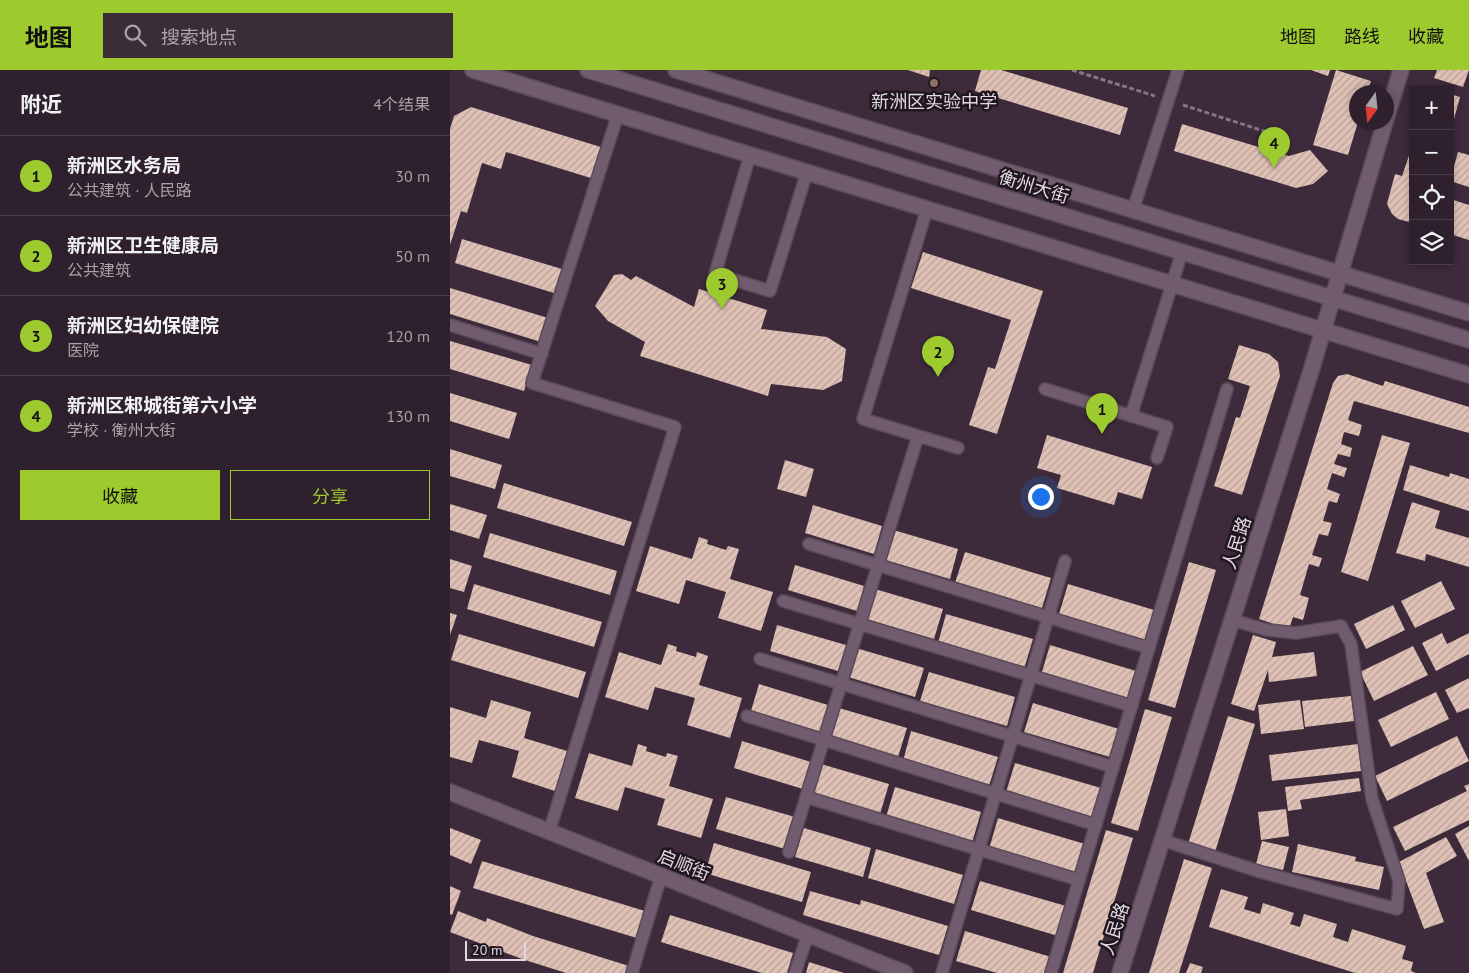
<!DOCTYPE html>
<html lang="zh">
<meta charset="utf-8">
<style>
:root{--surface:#2e202c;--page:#3a2d38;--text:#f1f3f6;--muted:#a7a3a9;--line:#493e48;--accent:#9dca2f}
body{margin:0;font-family:"PT Sans","Noto Sans SC",sans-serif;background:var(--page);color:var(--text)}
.controls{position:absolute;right:15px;top:15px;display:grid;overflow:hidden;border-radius:0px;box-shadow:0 2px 8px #0003}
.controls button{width:45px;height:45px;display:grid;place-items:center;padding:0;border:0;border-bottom:1px solid var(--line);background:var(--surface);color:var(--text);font:25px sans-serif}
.compass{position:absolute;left:899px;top:15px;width:45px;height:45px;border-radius:50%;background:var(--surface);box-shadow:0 2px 8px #0003;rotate:195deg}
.scale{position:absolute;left:15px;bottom:12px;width:61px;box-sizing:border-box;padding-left:5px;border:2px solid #e3d7e2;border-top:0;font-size:14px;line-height:18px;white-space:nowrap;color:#e3d7e2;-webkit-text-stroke:4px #1f161e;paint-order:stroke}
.you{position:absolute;left:590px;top:426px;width:18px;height:18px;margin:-12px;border:4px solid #fff;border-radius:50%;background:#1a73e8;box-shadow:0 0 0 8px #1a73e833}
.badge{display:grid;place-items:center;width:32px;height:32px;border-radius:50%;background:var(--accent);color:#111;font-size:16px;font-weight:700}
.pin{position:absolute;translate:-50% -41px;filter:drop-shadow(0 1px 2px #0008)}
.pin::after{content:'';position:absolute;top:26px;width:18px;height:15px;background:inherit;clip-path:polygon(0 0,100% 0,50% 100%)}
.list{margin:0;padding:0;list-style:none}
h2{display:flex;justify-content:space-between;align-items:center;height:65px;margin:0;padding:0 20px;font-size:21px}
h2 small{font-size:16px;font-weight:400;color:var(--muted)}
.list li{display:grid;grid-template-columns:32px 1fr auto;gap:15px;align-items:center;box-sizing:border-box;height:80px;padding:0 20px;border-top:1px solid var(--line)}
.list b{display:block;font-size:19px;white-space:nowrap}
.list p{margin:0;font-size:16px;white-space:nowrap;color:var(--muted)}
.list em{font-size:16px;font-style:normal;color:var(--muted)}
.actions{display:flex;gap:10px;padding:15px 20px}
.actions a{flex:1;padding:11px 0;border:1px solid var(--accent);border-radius:0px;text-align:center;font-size:18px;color:var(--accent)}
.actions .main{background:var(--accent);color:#111}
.icon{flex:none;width:28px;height:28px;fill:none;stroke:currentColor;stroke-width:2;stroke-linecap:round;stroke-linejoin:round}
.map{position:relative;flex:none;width:1019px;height:903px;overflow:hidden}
header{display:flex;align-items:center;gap:30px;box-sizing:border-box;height:70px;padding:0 25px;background:var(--accent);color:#111}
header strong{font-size:24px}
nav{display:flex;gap:28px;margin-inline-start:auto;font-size:18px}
.search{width:350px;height:45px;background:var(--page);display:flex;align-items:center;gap:12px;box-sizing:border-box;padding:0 18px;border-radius:0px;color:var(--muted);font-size:19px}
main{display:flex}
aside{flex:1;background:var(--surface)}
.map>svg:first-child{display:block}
.building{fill:url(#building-hatch)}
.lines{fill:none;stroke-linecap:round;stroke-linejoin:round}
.lane-casing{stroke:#594a58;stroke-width:14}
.street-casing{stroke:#594a58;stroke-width:18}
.secondary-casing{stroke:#594a58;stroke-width:18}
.path{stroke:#847583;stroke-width:3;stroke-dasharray:5 2.5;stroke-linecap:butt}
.lane{stroke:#715c6f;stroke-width:11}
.street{stroke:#715c6f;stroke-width:15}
.secondary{stroke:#715c6f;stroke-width:15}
.education-dot{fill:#8d6e63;stroke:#1f161e;stroke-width:2}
.labels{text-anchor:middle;stroke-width:5;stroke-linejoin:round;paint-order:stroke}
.poi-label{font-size:18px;fill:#e3d7e2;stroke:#1f161e}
.street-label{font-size:18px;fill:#e3d7e2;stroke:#1f161e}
</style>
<header>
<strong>地图</strong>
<div class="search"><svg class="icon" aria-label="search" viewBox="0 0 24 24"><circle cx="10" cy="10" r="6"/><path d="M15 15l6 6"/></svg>搜索地点</div>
<nav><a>地图</a><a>路线</a><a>收藏</a></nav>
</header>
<main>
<aside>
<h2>附近<small>4个结果</small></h2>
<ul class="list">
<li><span class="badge">1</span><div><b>新洲区水务局</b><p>公共建筑 · 人民路</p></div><em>30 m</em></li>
<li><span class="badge">2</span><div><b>新洲区卫生健康局</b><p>公共建筑</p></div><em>50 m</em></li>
<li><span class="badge">3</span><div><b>新洲区妇幼保健院</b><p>医院</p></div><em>120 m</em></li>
<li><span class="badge">4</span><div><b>新洲区邾城街第六小学</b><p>学校 · 衡州大街</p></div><em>130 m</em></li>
</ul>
<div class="actions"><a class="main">收藏</a><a>分享</a></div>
</aside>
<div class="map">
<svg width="1019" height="903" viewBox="0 0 1019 903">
<defs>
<pattern id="building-hatch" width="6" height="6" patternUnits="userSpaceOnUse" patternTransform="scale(1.25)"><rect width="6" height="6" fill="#e0c1b6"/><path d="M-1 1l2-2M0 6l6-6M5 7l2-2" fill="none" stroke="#b9a19a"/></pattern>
</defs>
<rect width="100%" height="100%" fill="#3d2b3b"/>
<g class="building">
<polygon points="458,0 480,0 479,7"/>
<polygon points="531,0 551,0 678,38 670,65 525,21"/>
<polygon points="861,0 880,0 878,6"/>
<polygon points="886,0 921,11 917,22 906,22 906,52 908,52 898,85 863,75"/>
<polygon points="987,0 1019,0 1013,17 984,8"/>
<polygon points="1000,24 1010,27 1001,60 1000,60"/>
<polygon points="21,37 154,78 144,109 56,82 51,99 32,93 17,143 11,141 0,175 0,59 4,46"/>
<polygon points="732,54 839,86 860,80 878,101 863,114 846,118 724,81"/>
<polygon points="963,74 963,153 948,149 942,144 937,134 945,104 952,106"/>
<polygon points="1008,82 1019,85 1019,117 1000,111"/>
<polygon points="1000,129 1019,135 1019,170 1000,164"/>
<polygon points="12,169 112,199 104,223 5,193"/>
<polygon points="473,182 593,221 547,364 519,355 538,297 545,299 561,250 461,218"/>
<polygon points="172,204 181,210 186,206 244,237 249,219 317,240 311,259 377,267 396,279 392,311 373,320 321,314 318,326 190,286 195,272 158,251 145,236 164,205"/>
<polygon points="0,218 98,248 91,272 0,244"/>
<polygon points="0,271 82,295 74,321 0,299"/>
<polygon points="789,275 819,284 828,292 830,306 792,425 764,416 786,347 790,348 800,316 778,309"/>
<polygon points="897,304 933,316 935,311 1019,337 1019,363 904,331 898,350 912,355 909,366 894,362 891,374 902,378 900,387 888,384 884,394 897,398 894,407 882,403 877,419 890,424 887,433 879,431 873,451 882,453 878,466 869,464 862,485 872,488 869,497 859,494 850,525 859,528 853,550 843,547 839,559 809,549 883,313 888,306"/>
<polygon points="0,323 67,343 59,369 0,351"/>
<polygon points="597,365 702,397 692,429 668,422 664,435 607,418 611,405 587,398"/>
<polygon points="932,365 960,373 918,511 891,502"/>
<polygon points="0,379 52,395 45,419 0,406"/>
<polygon points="335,390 364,399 356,427 327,419"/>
<polygon points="960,395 999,407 1000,403 1019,409 1019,441 953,420"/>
<polygon points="54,413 182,452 174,476 47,438"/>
<polygon points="962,432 990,441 985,458 1019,468 1019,497 976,484 975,491 946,483"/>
<polygon points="0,434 37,445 29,469 0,460"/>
<polygon points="363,435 432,456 424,484 355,463"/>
<polygon points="440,459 508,479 500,509 432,489"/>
<polygon points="40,463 167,501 160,525 33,487"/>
<polygon points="249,467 258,470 257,474 276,480 278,476 289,479 280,509 323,522 311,561 268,548 276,522 236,510 229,534 186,521 200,476 242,489"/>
<polygon points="515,482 601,508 592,538 505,513"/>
<polygon points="0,489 22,496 14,522 0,518"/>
<polygon points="739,492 766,500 725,638 698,630"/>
<polygon points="345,495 414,516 407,541 338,520"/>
<polygon points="991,511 1005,539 965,558 951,531"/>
<polygon points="24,514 152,552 144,577 17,539"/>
<polygon points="618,514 704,540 695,570 609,544"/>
<polygon points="425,519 493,539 484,569 416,549"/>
<polygon points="943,535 955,560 916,579 904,554"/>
<polygon points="0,543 7,545 0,565"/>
<polygon points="496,544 583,569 574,599 488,573"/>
<polygon points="327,555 396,575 388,601 320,581"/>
<polygon points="992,563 997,574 1019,563 1019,584 986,601 972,573"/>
<polygon points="9,564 136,602 128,628 1,590"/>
<polygon points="803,565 826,572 822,587 864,582 867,606 819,612 818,600 804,641 781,634"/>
<polygon points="218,574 227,577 226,581 246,587 247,582 258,586 249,615 292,628 280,668 237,655 245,628 205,617 198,640 155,627 169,582 211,595"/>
<polygon points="600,575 686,601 677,630 591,605"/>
<polygon points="963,576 978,605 924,631 910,602"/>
<polygon points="406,578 474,598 465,627 398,607"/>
<polygon points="479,602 565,627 557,656 470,631"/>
<polygon points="1019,608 1019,638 1007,643 995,620"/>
<polygon points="309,614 378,635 370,662 301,641"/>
<polygon points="986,622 999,649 941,677 928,650"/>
<polygon points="901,626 904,651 855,657 852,631"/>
<polygon points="41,630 81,642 74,668 117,681 105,721 62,707 69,681 29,670 22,693 0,687 0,637 36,648"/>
<polygon points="850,630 854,659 811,664 808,635"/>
<polygon points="583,633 669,659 660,687 574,662"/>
<polygon points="389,638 457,658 448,687 380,667"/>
<polygon points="695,639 722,647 688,761 661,753"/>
<polygon points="778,646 805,654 765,782 738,774"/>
<polygon points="461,661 548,687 539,716 453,691"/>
<polygon points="1007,666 1019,691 937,731 925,706"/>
<polygon points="292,671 361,692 353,719 284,698"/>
<polygon points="188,674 197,677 196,681 216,687 217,683 228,686 219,716 263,729 251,768 207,755 215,729 175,717 168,741 125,728 139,683 182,696"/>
<polygon points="908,674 911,701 822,711 819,685"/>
<polygon points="565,693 651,718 642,748 556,722"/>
<polygon points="371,694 439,714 430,744 362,723"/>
<polygon points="909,708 911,721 850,730 852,739 838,741 835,717"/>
<polygon points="1019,714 1019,750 955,781 943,757 1017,721 1014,716"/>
<polygon points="445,717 531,742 522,773 436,747"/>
<polygon points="276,727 345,747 335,779 266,759"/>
<polygon points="836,739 839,766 811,770 808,742"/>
<polygon points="548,748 635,774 626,805 539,779"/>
<polygon points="1019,756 1019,791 1005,764"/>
<polygon points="0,758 31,770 21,794 0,785"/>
<polygon points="354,758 421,778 413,807 345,787"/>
<polygon points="656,760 683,768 643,903 613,903"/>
<polygon points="996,767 1007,786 976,803 994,852 974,859 949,792"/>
<polygon points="812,771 839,777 833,800 806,794"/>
<polygon points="264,773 361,802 352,832 255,803"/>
<polygon points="848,774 906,787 905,791 934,797 929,820 842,802"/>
<polygon points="426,779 513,805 504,834 418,808"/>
<polygon points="734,789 762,798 729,903 699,903"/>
<polygon points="32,791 198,842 190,869 23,818"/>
<polygon points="530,811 616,836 608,866 521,840"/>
<polygon points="0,816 11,821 2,845 0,844"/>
<polygon points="771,819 798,827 794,839 810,844 813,833 844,843 840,854 850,857 854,844 887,854 883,867 898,872 902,859 956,876 952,889 963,892 961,901 966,903 905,903 759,857"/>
<polygon points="360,821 410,835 411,830 498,856 489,885 353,845"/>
<polygon points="8,841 36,852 37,848 83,866 179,896 176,903 116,903 75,890 0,862"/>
<polygon points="220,845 343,883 337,903 312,903 211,872"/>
<polygon points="515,861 601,887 596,903 547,903 506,891"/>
<polygon points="359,892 394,903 356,903"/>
<polygon points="740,893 753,897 751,903 736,903"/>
</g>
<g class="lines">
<g class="lane-casing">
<g id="lane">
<polyline points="300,85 265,204 320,221 357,102"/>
<polyline points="477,139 413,349 508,378"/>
<polyline points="683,140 728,0"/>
<polyline points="0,255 92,284"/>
<polyline points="595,319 717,357 707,388"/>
<polyline points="681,346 732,182"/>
<polyline points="359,474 699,578"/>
<polyline points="333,531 682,636"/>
<polyline points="310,589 663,697"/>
<polyline points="297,646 646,755"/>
<polyline points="356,727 629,810"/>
<polyline points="99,762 225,357 82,313 168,44"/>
<polyline points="712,770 811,802 947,839 949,811 922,729 901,574 891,556 846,563 817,560 782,550"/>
<polyline points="339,782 468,366"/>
<polyline points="182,903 211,806"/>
<polyline points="345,903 358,864"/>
<polyline points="492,903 615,491"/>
<polyline points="601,903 777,319"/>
</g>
</g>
<g class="street-casing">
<g id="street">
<polyline points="23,0 1019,305"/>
<polyline points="0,722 455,903"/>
</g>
</g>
<g class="secondary-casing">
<g id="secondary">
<polyline points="138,0 1019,270"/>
<polyline points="226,0 1019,243"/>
<polyline points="936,49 951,0"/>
<polyline points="670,903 861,301 935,52"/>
</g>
</g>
<g class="path">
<polyline points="622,0 705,26"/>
<polyline points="733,35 820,63"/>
</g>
<use href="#lane" class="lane"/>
<use href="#street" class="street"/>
<use href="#secondary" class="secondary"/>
</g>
<circle class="education-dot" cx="484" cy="13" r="5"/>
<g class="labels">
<g class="poi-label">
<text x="484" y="38">新洲区实验中学</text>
</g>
<g class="street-label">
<text transform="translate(584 117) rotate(17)" y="6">衡州大街</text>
<text transform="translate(787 473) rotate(-72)" y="6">人民路</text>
<text transform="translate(234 795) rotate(22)" y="6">启顺街</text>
<text transform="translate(665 859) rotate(-72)" y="6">人民路</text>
</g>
</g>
</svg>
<div class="controls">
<button>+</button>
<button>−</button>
<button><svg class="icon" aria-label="locate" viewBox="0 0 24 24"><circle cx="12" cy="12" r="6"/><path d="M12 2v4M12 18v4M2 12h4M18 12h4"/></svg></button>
<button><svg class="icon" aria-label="layers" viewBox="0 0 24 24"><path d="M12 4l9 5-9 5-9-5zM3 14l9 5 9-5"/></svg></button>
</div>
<svg class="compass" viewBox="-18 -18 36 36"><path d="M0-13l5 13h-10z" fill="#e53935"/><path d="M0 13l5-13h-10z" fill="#a7a3a9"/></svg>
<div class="scale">20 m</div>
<div class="you"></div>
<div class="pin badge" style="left:652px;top:364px">1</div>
<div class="pin badge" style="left:488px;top:307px">2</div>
<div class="pin badge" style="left:272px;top:239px">3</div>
<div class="pin badge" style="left:824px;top:98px">4</div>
</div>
</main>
